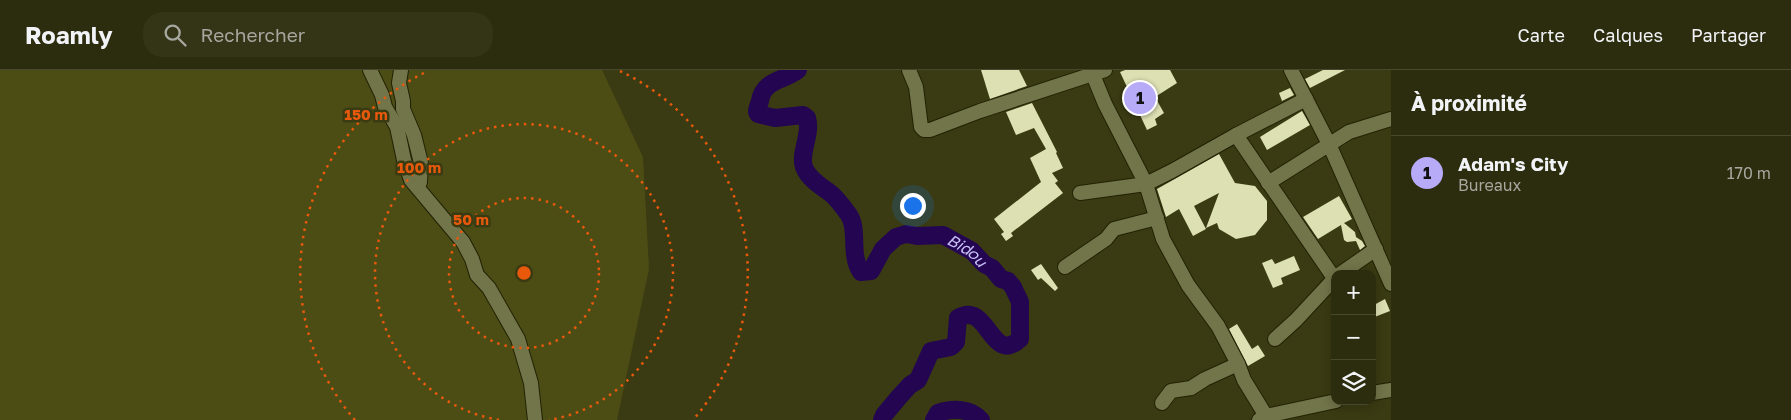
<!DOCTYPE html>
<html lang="fr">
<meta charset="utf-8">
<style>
:root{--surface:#2c2c0e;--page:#343417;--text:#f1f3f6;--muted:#a6a79e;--line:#48482e;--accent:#b7abf8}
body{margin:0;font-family:"Golos Text",sans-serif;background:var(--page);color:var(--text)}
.controls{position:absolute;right:15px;bottom:15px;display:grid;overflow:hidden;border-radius:10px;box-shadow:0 2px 12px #0003}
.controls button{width:45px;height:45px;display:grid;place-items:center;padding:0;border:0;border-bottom:1px solid var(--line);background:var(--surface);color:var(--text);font:25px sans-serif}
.you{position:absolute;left:912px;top:135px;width:18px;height:18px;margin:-12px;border:4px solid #fff;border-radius:50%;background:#1a73e8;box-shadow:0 0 0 8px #1a73e833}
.badge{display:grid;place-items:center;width:32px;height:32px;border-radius:50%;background:var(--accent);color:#111;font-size:16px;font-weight:700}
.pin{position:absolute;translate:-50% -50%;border:2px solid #fff;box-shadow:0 1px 5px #0006}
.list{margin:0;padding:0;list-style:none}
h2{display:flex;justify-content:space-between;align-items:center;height:65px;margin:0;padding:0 20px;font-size:21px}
h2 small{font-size:16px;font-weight:400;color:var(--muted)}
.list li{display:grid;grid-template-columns:32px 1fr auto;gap:15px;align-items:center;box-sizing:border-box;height:75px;padding:0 20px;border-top:1px solid var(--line)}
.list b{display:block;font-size:19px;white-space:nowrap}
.list p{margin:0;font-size:16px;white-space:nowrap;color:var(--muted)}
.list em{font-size:16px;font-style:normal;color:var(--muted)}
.icon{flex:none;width:28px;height:28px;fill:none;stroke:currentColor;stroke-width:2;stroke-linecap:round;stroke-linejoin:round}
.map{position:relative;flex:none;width:1391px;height:350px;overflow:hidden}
header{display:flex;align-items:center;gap:30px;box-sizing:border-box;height:70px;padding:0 25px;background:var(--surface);border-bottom:1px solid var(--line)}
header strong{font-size:24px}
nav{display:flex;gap:28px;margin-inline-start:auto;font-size:18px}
.search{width:350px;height:45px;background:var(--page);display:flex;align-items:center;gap:12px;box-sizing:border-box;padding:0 18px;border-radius:20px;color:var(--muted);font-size:19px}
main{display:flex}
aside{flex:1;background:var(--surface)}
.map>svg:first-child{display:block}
.green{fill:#4c4d15}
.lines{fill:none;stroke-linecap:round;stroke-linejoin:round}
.river{stroke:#230552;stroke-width:18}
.building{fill:#dde0b2}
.minor-casing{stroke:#212203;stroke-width:16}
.minor{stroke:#72744a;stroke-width:14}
.ring{fill:none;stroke:#e8590c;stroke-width:2.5;stroke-dasharray:2.5 5}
.labels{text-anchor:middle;stroke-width:5;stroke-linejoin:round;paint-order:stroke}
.water-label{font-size:16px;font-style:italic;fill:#c8c1f6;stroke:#3a3b12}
.centre{fill:#e8590c;stroke:#3a3b12;stroke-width:2.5}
.ring-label{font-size:15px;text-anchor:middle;font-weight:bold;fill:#e8590c;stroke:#3a3b12;stroke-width:5;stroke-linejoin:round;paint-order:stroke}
</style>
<header>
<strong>Roamly</strong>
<div class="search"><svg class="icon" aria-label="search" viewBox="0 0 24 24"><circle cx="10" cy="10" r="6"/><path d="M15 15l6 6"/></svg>Rechercher</div>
<nav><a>Carte</a><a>Calques</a><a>Partager</a></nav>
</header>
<main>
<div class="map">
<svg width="1391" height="350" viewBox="0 0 1391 350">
<rect width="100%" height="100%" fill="#3a3b12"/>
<polygon class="green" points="0,0 602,0 643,87 649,199 617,350 0,350"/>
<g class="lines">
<g class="river">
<path id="s1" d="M798 0C784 11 763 10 760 31 759 35 757 37 757 42L758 44 775 48 803 45 807 48C812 64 799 83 804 97 808 108 820 116 829 122 836 127 844 138 849 145 859 160 849 184 861 202L871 201 883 179 896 167 906 164 917 166 943 165 972 181 984 194 992 198 1001 209 1008 211 1013 217 1020 232V269C991 296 988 230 958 248L956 272 951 277 931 281 918 310 910 315 899 327 884 345 882 350"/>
<path d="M934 350 938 343C952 338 971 338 981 350"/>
</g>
</g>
<g class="building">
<polygon points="981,0 1019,0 1027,16 990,29"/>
<polygon points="1125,0 1170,0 1177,13 1155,27 1164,43 1155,49 1157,55 1147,60 1120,2"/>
<polygon points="1323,0 1345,0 1310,18 1305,9"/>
<polygon points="1290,18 1294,25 1282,31 1279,23"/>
<polygon points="1032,33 1057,82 1056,83 1063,98 1052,103 1058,111 1055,113 1063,123 1011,163 1013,166 1006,171 1001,164 1004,162 994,149 1041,112 1030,88 1046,79 1034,58 1016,65 1006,42"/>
<polygon points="1302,41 1310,55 1267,80 1260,67"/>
<polygon points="1219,84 1235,113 1255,116 1267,131 1267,150 1255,165 1236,169 1219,159 1217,153 1206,158 1219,123 1194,136 1206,159 1193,166 1179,139 1166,147 1157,119"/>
<polygon points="1339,126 1352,149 1344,153 1355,162 1356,167 1362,171 1365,176 1360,180 1356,171 1347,172 1344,170 1341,155 1318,169 1303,147"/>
<polygon points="1294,186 1300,200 1281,208 1283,214 1273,218 1262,193 1272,189 1275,194"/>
<polygon points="1041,194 1058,218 1055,221 1041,208 1038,210 1031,200"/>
<polygon points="1385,229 1390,241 1372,248 1372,239 1376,237 1374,235"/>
<polygon points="1237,254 1252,279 1258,275 1265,286 1248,296 1229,259"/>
</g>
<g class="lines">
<g class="minor-casing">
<g id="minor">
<polyline points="370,0 382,25 385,37 397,57 404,90 411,110 463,172 472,189 477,205 489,218 518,269 531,313 535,350"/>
<polyline points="401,0 399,13 403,31 403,39 414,65 421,93 420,112 418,116"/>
<polyline points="909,0 916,17 921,57 924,60 930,60 980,41 1105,0"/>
<polyline points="1291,0 1329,74 1391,214"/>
<polyline points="1236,65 1334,208"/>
<polyline points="1268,113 1349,62 1391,49"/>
<polyline points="1080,123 1146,114 1105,34 1091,0"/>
<polyline points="1065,197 1106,169 1114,159 1157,148"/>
<polyline points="1340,204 1376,179"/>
<polyline points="1275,269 1296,250 1335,208"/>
<polyline points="1372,323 1391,320"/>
<polyline points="1162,333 1171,321 1191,318 1205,309 1238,294"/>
<polyline points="1259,350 1266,346 1244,310 1238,294 1218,256 1188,215 1163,169 1146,114 1172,101 1236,65 1306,29"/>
<polyline points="1267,350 1266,346 1336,331"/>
</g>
</g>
<use href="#minor" class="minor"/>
</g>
<g class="ring">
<circle cx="524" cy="203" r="75"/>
<path d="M499 350A149 149 0 1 1 549 350"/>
<path d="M355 350A224 224 0 0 1 428 1M620 1A224 224 0 0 1 693 350"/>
</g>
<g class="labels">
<g class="water-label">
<text dy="6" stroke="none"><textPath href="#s1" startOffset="420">Bidou</textPath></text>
</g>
</g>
<circle cx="524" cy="203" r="8" class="centre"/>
<g class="ring-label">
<text x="366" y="50">150 m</text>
<text x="419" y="103">100 m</text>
<text x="471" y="155">50 m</text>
</g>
</svg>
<div class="controls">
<button>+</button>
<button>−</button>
<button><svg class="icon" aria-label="layers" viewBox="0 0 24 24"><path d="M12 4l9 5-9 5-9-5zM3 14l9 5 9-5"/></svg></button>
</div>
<div class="you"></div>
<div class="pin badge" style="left:1140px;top:28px">1</div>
</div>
<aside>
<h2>À proximité<small></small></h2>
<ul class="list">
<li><span class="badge">1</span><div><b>Adam's City</b><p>Bureaux</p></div><em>170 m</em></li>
</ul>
</aside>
</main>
